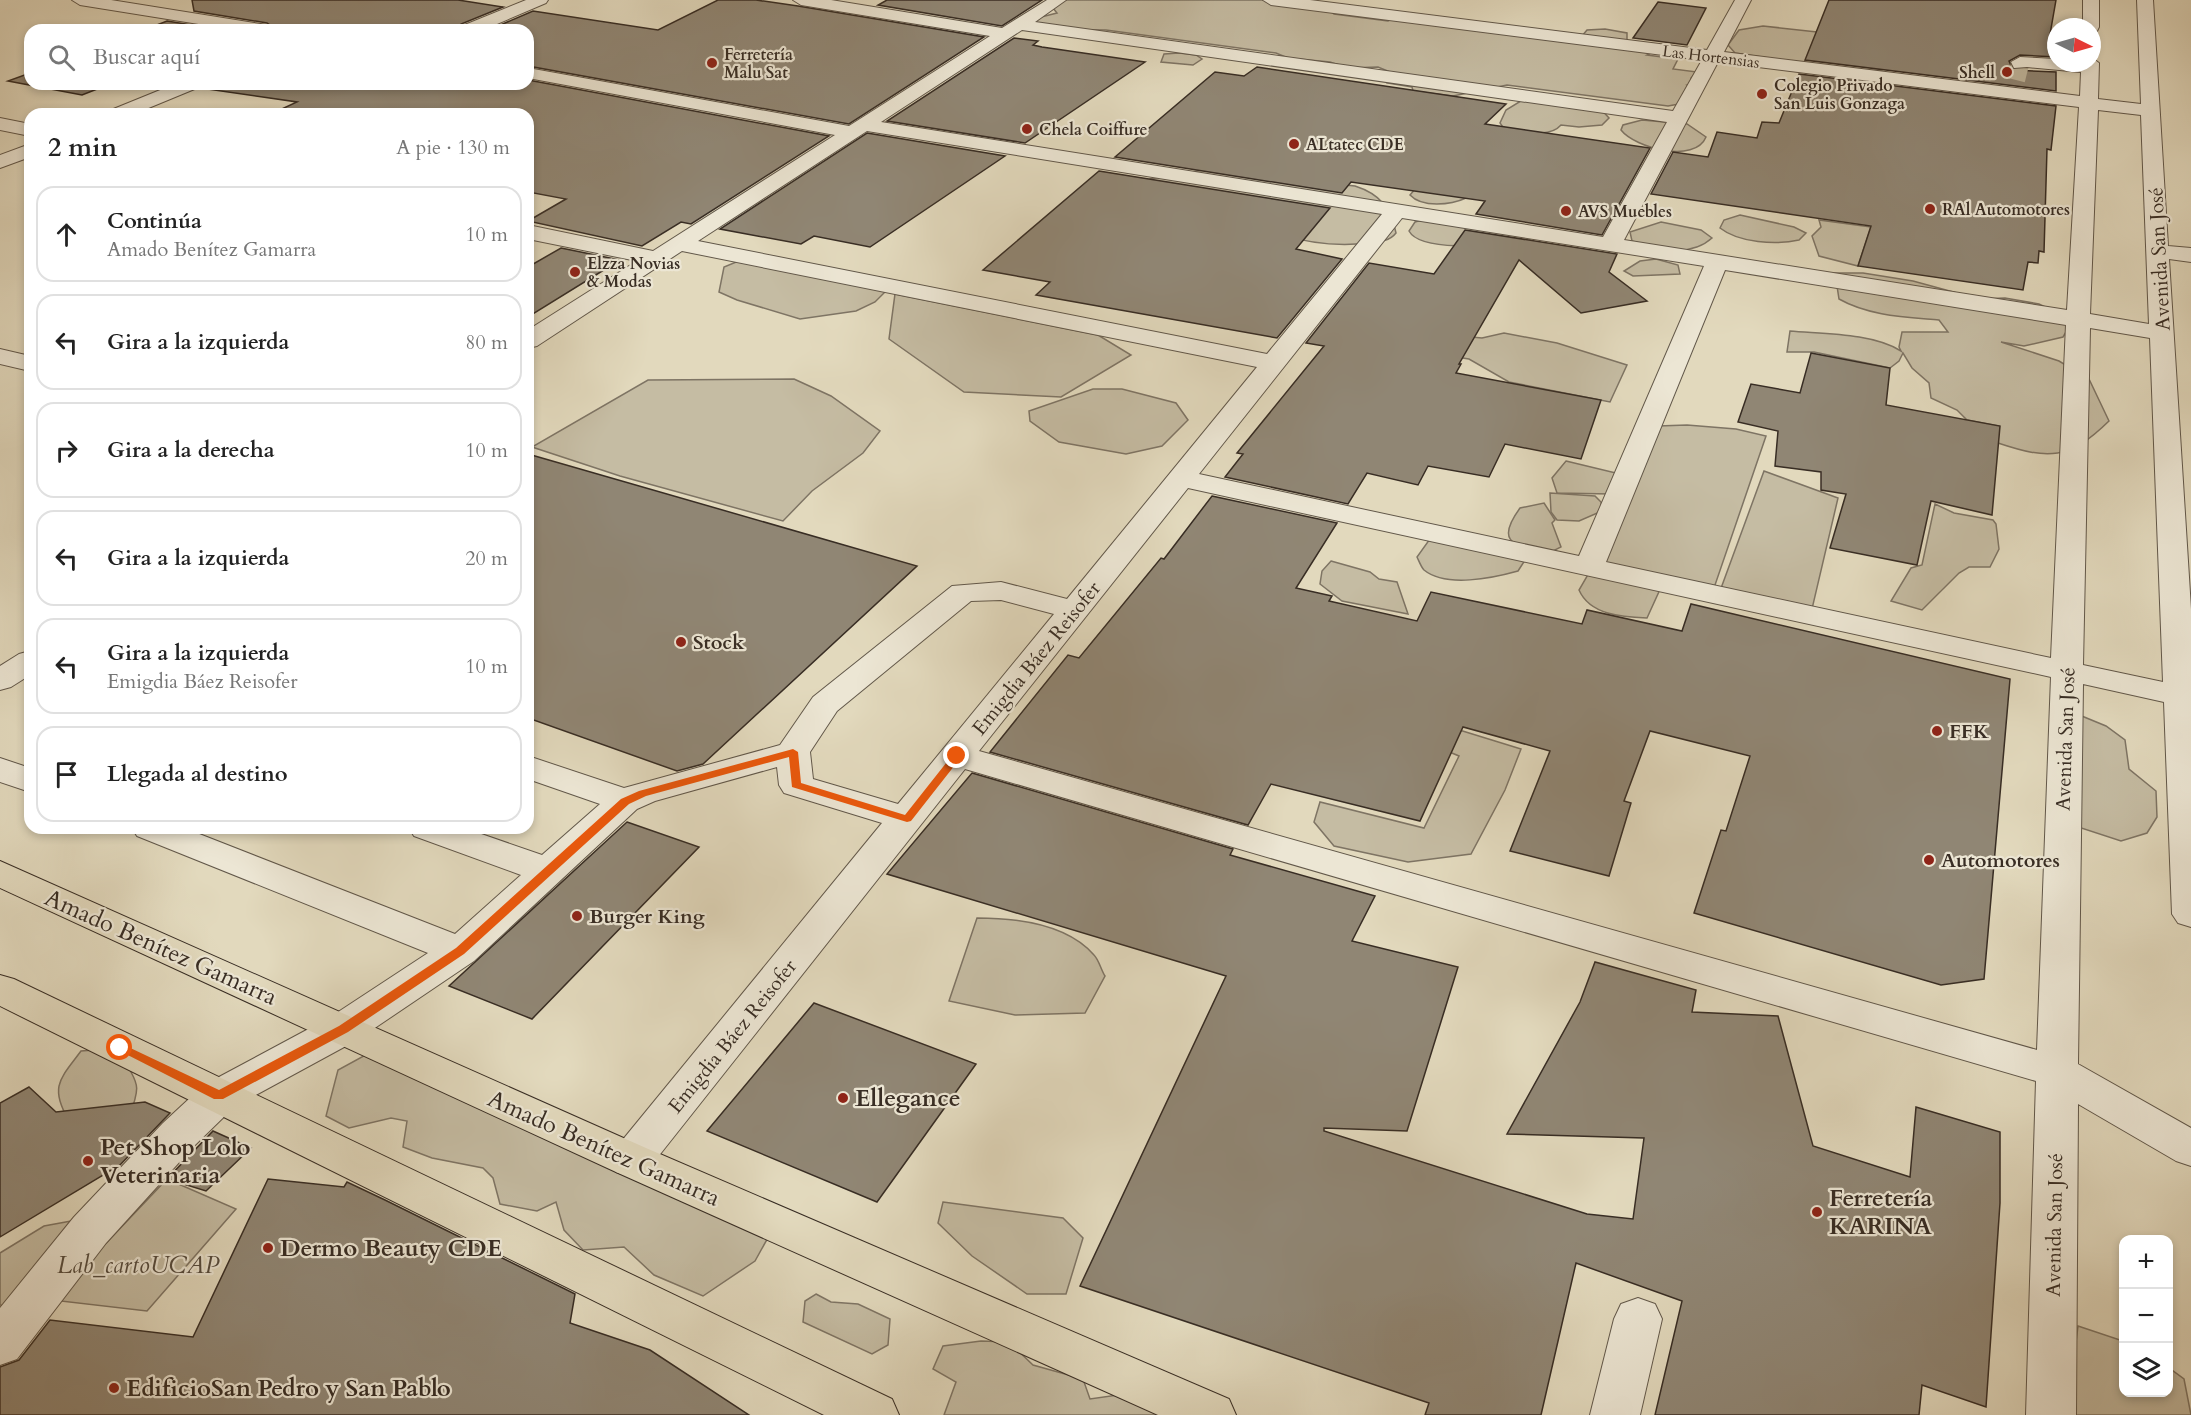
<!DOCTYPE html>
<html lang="es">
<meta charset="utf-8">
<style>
:root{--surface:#fff;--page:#f6f6f6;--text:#222;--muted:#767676;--line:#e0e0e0}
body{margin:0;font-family:Cardo,serif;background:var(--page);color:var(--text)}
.controls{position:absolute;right:18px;bottom:18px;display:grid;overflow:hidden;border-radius:12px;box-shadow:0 3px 9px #0003}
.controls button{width:54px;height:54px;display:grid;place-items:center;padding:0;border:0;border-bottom:2px solid var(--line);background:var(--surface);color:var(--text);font:30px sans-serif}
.compass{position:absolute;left:2047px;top:18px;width:54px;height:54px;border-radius:50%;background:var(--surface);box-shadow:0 3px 9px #0003;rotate:95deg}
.stop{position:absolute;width:18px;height:18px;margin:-14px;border:4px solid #ea580c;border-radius:50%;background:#fff}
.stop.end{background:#ea580c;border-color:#fff;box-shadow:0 2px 6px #0008}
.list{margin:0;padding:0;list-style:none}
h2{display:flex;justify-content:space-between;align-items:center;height:78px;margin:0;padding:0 24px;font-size:26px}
h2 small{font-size:20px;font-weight:400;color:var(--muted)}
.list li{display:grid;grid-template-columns:39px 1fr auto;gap:18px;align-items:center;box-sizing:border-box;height:96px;margin:0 12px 12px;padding:0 12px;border:2px solid var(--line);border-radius:18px}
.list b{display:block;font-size:22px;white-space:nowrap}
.list p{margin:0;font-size:20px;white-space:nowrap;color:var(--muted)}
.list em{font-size:20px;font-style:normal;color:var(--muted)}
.icon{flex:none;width:33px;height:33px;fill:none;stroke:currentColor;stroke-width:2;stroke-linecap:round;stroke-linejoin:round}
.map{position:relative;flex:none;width:2191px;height:1415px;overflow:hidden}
.search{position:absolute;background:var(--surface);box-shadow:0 3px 9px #0003;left:24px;top:24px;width:510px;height:66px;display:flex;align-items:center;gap:15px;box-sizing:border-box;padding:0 21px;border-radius:18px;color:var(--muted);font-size:22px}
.panel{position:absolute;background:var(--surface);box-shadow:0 3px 9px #0003;left:24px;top:108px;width:510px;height:726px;border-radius:18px}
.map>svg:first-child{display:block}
.green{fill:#c5bca3;stroke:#7e7464;stroke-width:1.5}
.building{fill:#908674;stroke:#382d24;stroke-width:1.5}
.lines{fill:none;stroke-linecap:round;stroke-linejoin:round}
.minor-tunnel{stroke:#c0b79e;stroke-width:18;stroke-dasharray:18 9;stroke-linecap:butt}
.minor-casing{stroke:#62584a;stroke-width:2}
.major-casing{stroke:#382d24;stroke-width:2}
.minor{fill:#ece6d4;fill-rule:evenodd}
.major{fill:#e2d9bd;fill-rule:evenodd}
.route{fill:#ea580c}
.poi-dot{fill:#8f2418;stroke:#ece6d4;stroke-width:2}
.labels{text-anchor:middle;stroke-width:4.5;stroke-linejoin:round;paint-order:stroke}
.far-poi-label{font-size:16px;font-weight:bold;fill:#382d24;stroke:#ece6d4;text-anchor:start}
.far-street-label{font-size:16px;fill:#382d24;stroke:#ece6d4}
.street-label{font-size:20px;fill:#382d24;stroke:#ece6d4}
.poi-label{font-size:20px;font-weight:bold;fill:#382d24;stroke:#ece6d4;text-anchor:start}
.near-street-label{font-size:24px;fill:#382d24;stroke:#ece6d4}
.near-poi-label{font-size:24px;font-weight:bold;fill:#382d24;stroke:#ece6d4;text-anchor:start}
.near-park-label{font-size:24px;font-style:italic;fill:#544a3d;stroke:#ece6d4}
</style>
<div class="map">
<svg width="2191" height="1415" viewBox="0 0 2191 1415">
<rect width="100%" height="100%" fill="#e2d9bd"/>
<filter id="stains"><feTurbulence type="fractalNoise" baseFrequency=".00333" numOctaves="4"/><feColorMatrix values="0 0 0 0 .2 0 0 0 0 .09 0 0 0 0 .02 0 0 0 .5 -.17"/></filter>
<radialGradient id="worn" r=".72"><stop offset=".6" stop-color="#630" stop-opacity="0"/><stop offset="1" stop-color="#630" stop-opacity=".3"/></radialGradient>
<g class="green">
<polygon points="1063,0 1270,0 1330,11 1334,14 1388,21 1395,17 1582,36 1587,30 1605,29 1627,33 1627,40 1618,42 1653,52 1647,55 1678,59 1673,69 1697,72 1691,78 1691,84 1687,85 1693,89 1679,104 1668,106 1507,85 1453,96 1413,91 1412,87 1387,83 1390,72 1378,67 1348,68 1330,62 1288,58 1276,53 1106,30 1033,29 1033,19 1057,13 1053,8"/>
<polygon points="1763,26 1872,38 1887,57 1882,70 1857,71 1735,53 1728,45 1739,30"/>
<polygon points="1179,53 1196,55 1202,59 1193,65 1161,62 1164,54"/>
<path d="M1524 99 1597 105 1609 118 1602 125 1579 127 1561 125C1549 139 1521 131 1505 130L1500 123 1506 110Z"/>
<path d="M1642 120 1687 124 1706 137C1695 164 1635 148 1621 130L1623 125Z"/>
<path d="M1203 170 1355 186C1380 194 1391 208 1396 233 1389 242 1378 242 1367 243 1294 253 1216 211 1148 185L1150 179Z"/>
<path d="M1416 188 1466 198C1451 205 1422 208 1410 195Z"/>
<path d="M1740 215 1794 227 1806 233 1799 240C1776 245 1739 243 1720 228L1724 220Z"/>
<path d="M1422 220 1526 236 1531 241C1507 243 1422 255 1409 231L1415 222Z"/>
<polygon points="1819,220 1871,227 1858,266 1819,256 1812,236 1821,227"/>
<path d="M1661 222 1701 230 1712 238C1690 258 1658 249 1632 241L1630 232Z"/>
<polygon points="1656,259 1678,265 1680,274 1633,276 1624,271 1640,261"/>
<polygon points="741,260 888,289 875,302 856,311 800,319 737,300 719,292 724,267"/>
<path d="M1835 273H1863L1913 281 1979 299 2005 298 2039 304 2058 313 2069 327 2063 337 2024 346 2001 342 2059 361 2089 379 2109 421C2069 460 2049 460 1998 443L1999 426 1967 420 1957 410 1931 398 1929 383 1912 368 1903 353 1899 361 1890 368 1814 352H1787L1790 331C1823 334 1873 333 1901 351L1899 347 1902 332H1948L1939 320C1906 317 1869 316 1839 299Z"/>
<polygon points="895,294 1098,335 1131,355 1061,397 964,392 889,339"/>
<polygon points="1427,333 1482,338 1504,333 1557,343 1627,365 1610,402 1509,382 1469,359 1424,352"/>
<polygon points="794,379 831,396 880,431 863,453 812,491 783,521 620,476 532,447 648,380"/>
<polygon points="1093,389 1122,389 1176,403 1188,420 1162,446 1126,454 1059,442 1030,421 1029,411"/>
<polygon points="1687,425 1736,429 1766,436 1714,588 1592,567 1658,426"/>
<polygon points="1566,461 1620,474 1611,494 1557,493 1552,478"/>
<polygon points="1764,471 1838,498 1812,609 1720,591"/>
<polygon points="1550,493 1595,496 1601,502 1602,511 1579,521 1557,520 1551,512"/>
<path d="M1544 503 1555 520 1552 523 1561 547 1549 553C1517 545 1493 545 1520 508Z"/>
<polygon points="1935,504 1954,513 1993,520 1996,524 1999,549 1990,567 1969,567 1959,573 1922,610 1891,601 1911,568 1922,565"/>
<path d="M1432 536 1527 557 1518 571C1493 578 1446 588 1424 570 1421 567 1419 561 1417 557Z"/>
<polygon points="1331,561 1370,572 1379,579 1397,582 1408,614 1342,601 1320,584 1322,571"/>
<path d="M1590 571 1662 585 1647 618C1622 617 1590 615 1579 590Z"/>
<polygon points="1388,708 1521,749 1505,790 1471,854 1408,862 1334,846 1314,822 1320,802 1424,828 1459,756 1423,741"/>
<polygon points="2072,712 2106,726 2125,740 2129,769 2156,791 2157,817 2147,833 2121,841 2072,825"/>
<path d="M977 918C1016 918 1066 923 1094 955 1099 960 1101 970 1105 976L1085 1013 1015 1015 949 1001Z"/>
<polygon points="380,1047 775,1225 755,1261 703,1296 654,1275 624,1247 583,1250 564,1230 556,1202 537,1211 500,1204 493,1178 483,1168 432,1158 403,1147 407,1121 391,1118 349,1128 326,1116 338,1070"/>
<path d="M120 1048C133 1085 145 1076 129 1117L68 1119C49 1086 61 1078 81 1051Z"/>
<polygon points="167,1179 236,1209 147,1311 52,1300"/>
<polygon points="943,1202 1063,1218 1083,1238 1066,1294 1027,1294 972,1256 938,1223"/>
<polygon points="71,1221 25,1307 0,1305 0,1253 44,1226"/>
<polygon points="816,1294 831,1302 858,1304 890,1319 888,1345 872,1354 803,1322 805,1301"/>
<polygon points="2078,1326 2123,1341 2124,1392 2168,1392 2169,1368 2184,1379 2191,1415 2067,1415"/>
<polygon points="981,1341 1009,1342 1033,1365 1083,1379 1090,1399 1153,1390 1201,1415 944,1415 956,1382 933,1369 943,1346"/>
</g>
<g class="building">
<polygon points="192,0 458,0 503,7 461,24 458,30 277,30 267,23 194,11"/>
<polygon points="718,0 756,0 798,6 984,37 849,124 528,66 528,30 489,30 533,11 658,30"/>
<polygon points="887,0 1042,0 1002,26 878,5"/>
<polygon points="1829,0 2056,0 2049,40 2056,41 2056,57 2020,55 2009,61 2013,70 2056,72 2056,91 1805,60"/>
<polygon points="1658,2 1706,8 1687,45 1633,38"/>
<polygon points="167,21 222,30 144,30"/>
<polygon points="1014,38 1038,41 1033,45 1042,47 1145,62 1025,143 887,121"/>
<polygon points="1257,67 1506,104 1485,124 1650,148 1602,235 1476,214 1485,201 1351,182 1342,193 1115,157 1215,72 1244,76"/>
<polygon points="30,73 30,84 110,84 82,95 8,81"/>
<polygon points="1799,74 2056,106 2051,150 2047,149 2044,252 2039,251 2038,263 2028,262 2023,290 1858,266 1871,226 1651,194 1673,152 1708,157 1717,132 1757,138 1762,122 1779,123"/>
<polygon points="528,80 829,136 691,224 681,222 642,246 528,221 566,199 528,192 528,114 271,114 297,102 200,88 202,84 528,84"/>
<polygon points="867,133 1005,156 870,247 814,236 801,244 720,229"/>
<polygon points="1099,171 1330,208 1296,249 1342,259 1277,338 1036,295 1050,282 983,270"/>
<polygon points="1465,230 1617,254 1609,272 1647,301 1581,313 1519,260 1459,364 1461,364 1456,373 1601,400 1581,459 1505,444 1489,477 1428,466 1418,485 1367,473 1348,504 1225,477 1243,454 1237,453 1324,346 1306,343 1369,263 1434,274"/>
<polygon points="561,248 620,260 528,317 528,267"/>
<polygon points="1811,353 1890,368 1886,405 2000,426 1992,515 1931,501 1917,565 1830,548 1846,494 1821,490 1821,472 1775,466 1778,431 1738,422 1751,384 1800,393"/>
<polygon points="528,454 917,566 703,764 677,771 528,718"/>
<polygon points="1212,496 1337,523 1296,588 1332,596 1329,601 1417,621 1431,592 1582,624 1587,610 1682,631 1691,604 2010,679 1984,979 1941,985 1694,913 1721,830 1726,831 1750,756 1650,731 1624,801 1631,803 1609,876 1510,851 1550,751 1463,727 1420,821 1271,784 1248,825 990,752 1068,655 1079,658 1161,558 1164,559"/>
<polygon points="972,773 1233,849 1230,855 1375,896 1352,941 1458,967 1407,1131 1324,1128 1324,1131 1587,1214 1633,1219 1644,1138 1507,1134 1580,1002 1595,962 1696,990 1692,1012 1778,1016 1813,1146 1910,1177 1916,1107 2000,1132 2000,1203 1986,1407 1922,1385 1919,1415 1655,1415 1682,1301 1576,1263 1541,1415 1425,1415 1429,1403 1080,1286 1226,976 887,874"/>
<polygon points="627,822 699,847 532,1019 449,986"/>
<polygon points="814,1003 976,1064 877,1202 707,1131"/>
<polygon points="29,1087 56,1112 145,1102 170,1113 120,1165 0,1237 0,1103"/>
<polygon points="213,1131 251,1148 206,1191 167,1179"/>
<polygon points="268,1179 344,1187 347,1182 385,1200 575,1294 570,1323 650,1350 749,1415 0,1415 0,1367 19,1360 50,1320 193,1337"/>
</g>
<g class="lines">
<polyline class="minor-tunnel" points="2016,80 2020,64"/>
<g class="minor-casing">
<g id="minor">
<polygon points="72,0 111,0 267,25 275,30 236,30 80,5"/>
<polygon points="526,0 548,0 546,3 483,30 460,30 462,26"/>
<path d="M793 0H831L1002 28 1047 0H1066L1035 22 1673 111 1702 60 1271 5 1263 0H1310L1707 50 1735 0H1751L1724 52 2080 96 2081 72 2027 67 2014 68 2011 62 2020 57 2056 59V63H2092V58L2099 63 2098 99 2141 104 2137 0H2153L2168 246 2191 248V262L2169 259 2191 609V927L2178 923 2172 914 2164 702 2083 684 2078 1064 2191 1128V1166L2176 1161 2078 1104 2076 1415H2026L2036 1081 965 769 646 1172 631 1177 616 1172 609 1160 616 1148 882 823 784 793 779 785 777 767 655 801 637 809 474 961 357 1040 234 1107 193 1147 106 1243 17 1359 0 1365V1308L74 1217 163 1123 204 1085 329 1018 428 953 137 836 132 828H184L455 934 521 875 414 836 409 828H464L542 855 600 804 528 779V756L624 788 780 745 813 697 952 586 1001 582 1067 599 1257 367 682 251 537 346 528 348V330L637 261 528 239V225L653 251 835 135 528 78V68L849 126 990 36 801 5ZM1022 30 1667 122 1603 237 881 122ZM1718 62 2079 107 2067 310 1624 240ZM2098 110 2141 115 2149 324 2090 314ZM867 131 1382 214 1267 354 698 241ZM1402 218 1704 266 1579 556 1199 474ZM1725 270 2066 325 2051 658 1606 562ZM2090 328 2150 338 2163 682 2083 665ZM1188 488 2051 677 2037 1050 979 751ZM1001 600 1054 614 898 804 813 779 810 752 837 711 971 601Z"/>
<polygon points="2083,0 2099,0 2099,27 2097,31 2092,32 2092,27 2083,27"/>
<polygon points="175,84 200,84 197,88 134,114 109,114 111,110"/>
<polygon points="0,118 30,124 30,136 0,130"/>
<polygon points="30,144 30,157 0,168 0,155"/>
<polygon points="0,349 30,356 30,371 0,364"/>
<polygon points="30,651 30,675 11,687 0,690 0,666 19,654"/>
<polygon points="0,758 30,768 30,792 0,782"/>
<polygon points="1638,1298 1655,1304 1662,1319 1640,1415 1590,1415 1614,1319 1621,1304"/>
</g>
</g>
<g class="major-casing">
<g id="major">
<polygon points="0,861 646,1148 1229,1399 1236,1415 1158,1415 616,1172 0,888"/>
<polygon points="0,975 14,979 892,1399 899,1415 824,1415 0,1006"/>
</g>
</g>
<use href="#minor" class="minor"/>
<use href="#major" class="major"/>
</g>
<polygon class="route" points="793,749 798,752 801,783 905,815 954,753 962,756 911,821 907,822 792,787 789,757 646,796 629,804 464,954 348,1032 223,1099 214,1099 114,1048 120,1043 124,1045 219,1090 339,1026 456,948 621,799 639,791"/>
<g class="poi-dot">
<circle cx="712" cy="63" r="6"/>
<circle cx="2007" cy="72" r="6"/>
<circle cx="1762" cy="94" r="6"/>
<circle cx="1027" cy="129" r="6"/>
<circle cx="1294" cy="144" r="6"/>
<circle cx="1930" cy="209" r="6"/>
<circle cx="1566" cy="211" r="6"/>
<circle cx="575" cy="272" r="6"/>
<circle cx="681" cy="642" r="6"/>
<circle cx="1937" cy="731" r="6"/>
<circle cx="1929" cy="860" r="6"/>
<circle cx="577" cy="916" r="6"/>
<circle cx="843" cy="1098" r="6"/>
<circle cx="88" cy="1161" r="6"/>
<circle cx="1817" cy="1212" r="6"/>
<circle cx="268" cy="1248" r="6"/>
<circle cx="114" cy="1388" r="6"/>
</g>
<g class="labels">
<g class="far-poi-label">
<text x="724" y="60">Ferretería<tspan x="724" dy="18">Malu Sat</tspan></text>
<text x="1995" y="78" text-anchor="end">Shell</text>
<text x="1774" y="91">Colegio Privado<tspan x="1774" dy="18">San Luis Gonzaga</tspan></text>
<text x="1039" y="135">Chela Coiffure</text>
<text x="1306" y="150">ALtatec CDE</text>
<text x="1942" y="215">RAl Automotores</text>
<text x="1578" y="217">AVS Muebles</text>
<text x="587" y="269">Elzza Novias<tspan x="587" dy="18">&amp; Modas</tspan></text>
</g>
<g class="far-street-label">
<text transform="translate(1711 56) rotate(7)" y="6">Las Hortensias</text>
</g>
<g class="street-label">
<text transform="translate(2159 259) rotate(-93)" y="7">Avenida San José</text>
<text transform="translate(1036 658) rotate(-51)" y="7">Emigdia Báez Reisofer</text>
<text transform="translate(2065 739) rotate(-88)" y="7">Avenida San José</text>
<text transform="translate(732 1036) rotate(-51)" y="7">Emigdia Báez Reisofer</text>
<text transform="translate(2054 1225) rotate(-89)" y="7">Avenida San José</text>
</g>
<g class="poi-label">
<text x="693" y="649">Stock</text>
<text x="1949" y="738">FFK</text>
<text x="1941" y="867">Automotores</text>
<text x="589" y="923">Burger King</text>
</g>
<g class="near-street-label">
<text transform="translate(161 947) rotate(24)" y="8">Amado Benítez Gamarra</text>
<text transform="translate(604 1148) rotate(24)" y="8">Amado Benítez Gamarra</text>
</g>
<g class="near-poi-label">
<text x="855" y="1106">Ellegance</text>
<text x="100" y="1155">Pet Shop Lolo<tspan x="100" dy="28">Veterinaria</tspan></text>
<text x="1829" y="1206">Ferretería<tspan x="1829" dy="28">KARINA</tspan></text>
<text x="280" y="1256">Dermo Beauty CDE</text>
<text x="126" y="1396">EdificioSan Pedro y San Pablo</text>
</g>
<g class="near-park-label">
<text x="138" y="1273">Lab_cartoUCAP</text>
</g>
</g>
<rect width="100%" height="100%" filter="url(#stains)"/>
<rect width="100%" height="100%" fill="url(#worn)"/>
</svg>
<div class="controls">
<button>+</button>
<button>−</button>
<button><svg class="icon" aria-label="layers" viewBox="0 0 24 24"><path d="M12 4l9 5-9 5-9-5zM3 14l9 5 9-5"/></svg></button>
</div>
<svg class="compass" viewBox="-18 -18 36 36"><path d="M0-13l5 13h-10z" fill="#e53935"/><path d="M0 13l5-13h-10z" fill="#767676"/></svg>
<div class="stop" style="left:120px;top:1048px"></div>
<div class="stop end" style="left:957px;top:756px"></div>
<div class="search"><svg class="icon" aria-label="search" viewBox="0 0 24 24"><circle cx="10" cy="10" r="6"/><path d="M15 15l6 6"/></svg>Buscar aquí</div>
<section class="panel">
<h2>2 min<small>A pie · 130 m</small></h2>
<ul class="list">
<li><svg class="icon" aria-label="ahead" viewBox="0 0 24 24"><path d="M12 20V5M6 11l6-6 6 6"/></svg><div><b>Continúa</b><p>Amado Benítez Gamarra</p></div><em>10 m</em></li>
<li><svg class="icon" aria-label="left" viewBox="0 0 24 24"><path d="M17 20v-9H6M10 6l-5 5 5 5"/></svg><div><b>Gira a la izquierda</b></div><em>80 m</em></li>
<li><svg class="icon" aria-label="right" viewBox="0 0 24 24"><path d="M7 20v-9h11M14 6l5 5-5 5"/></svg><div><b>Gira a la derecha</b></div><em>10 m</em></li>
<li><svg class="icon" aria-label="left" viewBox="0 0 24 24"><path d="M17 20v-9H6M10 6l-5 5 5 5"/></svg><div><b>Gira a la izquierda</b></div><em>20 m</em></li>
<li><svg class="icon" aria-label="left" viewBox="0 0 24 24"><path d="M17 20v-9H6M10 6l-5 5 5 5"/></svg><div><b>Gira a la izquierda</b><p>Emigdia Báez Reisofer</p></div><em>10 m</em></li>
<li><svg class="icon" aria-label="arrive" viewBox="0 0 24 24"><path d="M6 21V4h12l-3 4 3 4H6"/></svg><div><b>Llegada al destino</b></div></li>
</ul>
</section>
</div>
